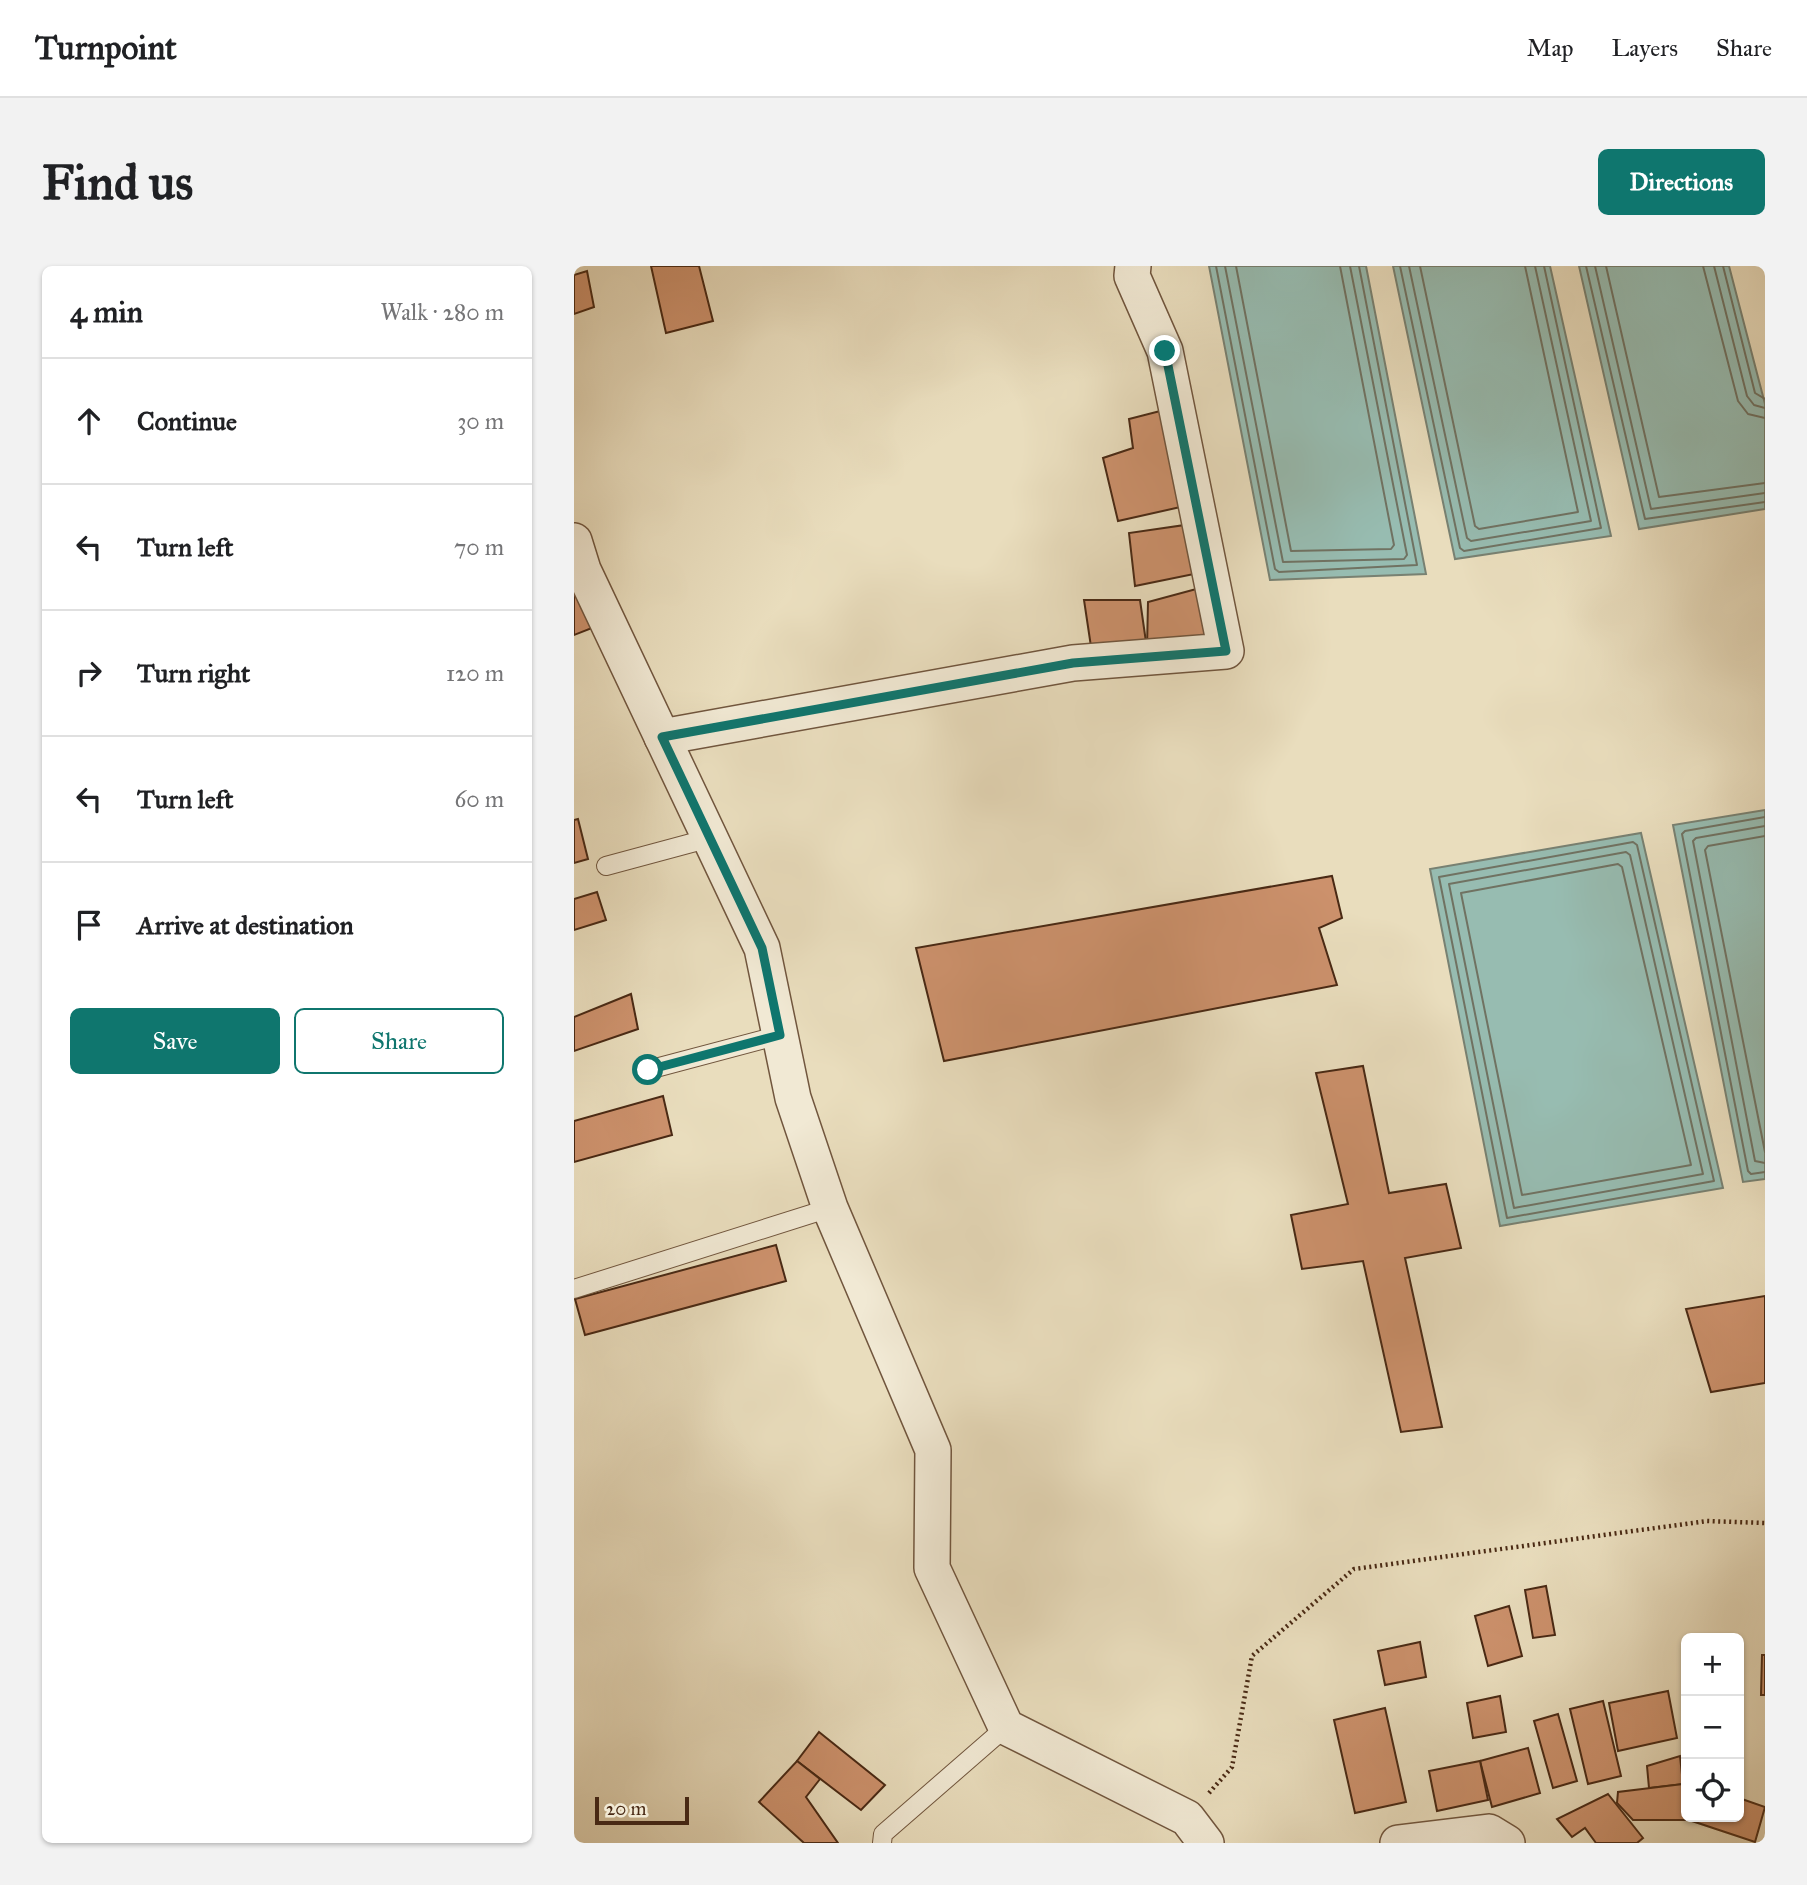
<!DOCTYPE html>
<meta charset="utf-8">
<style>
:root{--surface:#fff;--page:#f2f2f2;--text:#202124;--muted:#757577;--line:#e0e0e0;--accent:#0f766e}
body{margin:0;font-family:"IM FELL Great Primer",serif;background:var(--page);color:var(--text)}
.controls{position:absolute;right:21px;bottom:21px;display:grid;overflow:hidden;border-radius:10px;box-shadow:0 2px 5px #0004}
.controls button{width:63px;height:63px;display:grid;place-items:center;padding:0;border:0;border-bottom:2px solid var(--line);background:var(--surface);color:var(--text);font:35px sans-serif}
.scale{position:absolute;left:21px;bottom:18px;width:94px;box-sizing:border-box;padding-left:7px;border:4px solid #492914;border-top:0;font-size:19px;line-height:24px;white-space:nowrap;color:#492914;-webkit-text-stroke:5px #f1e9d4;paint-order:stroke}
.stop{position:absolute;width:21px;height:21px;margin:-16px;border:5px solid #0f766e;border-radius:50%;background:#fff}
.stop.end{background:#0f766e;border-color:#fff;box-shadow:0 2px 7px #0008}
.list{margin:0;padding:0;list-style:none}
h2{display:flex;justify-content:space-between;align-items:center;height:91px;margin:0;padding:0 28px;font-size:30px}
h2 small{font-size:23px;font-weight:400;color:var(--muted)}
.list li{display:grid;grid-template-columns:46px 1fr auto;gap:21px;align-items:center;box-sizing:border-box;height:126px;padding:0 28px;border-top:2px solid var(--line)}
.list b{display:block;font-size:26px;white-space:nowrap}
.list em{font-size:23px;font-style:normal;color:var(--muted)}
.actions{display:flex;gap:14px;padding:21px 28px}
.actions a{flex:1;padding:16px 0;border:2px solid var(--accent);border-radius:10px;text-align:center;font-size:24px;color:var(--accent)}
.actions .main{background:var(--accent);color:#fff}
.icon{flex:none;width:38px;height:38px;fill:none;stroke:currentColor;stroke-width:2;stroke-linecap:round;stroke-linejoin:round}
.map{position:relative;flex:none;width:1191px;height:1577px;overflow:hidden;border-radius:10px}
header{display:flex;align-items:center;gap:42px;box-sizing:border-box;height:98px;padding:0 35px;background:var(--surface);border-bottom:2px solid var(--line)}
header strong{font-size:33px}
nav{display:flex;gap:38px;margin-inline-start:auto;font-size:24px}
.intro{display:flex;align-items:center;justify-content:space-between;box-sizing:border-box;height:168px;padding:0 42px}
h1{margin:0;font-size:49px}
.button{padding:18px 32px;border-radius:10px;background:var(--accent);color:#fff;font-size:24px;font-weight:700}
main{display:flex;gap:42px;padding:0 42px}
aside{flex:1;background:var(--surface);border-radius:10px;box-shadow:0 2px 5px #0004}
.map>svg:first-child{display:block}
.water{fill:#97bcb1;stroke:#788172;stroke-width:2}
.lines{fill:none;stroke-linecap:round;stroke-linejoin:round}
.shore{stroke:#707262;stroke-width:2}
.building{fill:#cc916c;stroke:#492914;stroke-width:2}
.lane-casing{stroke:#71563e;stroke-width:20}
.street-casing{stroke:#71563e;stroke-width:38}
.path{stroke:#492914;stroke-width:4.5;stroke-dasharray:2 3.5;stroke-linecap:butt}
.lane{stroke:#f1e9d4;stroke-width:18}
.street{stroke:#f1e9d4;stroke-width:35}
.route{stroke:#0f766e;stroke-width:9}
</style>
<header>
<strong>Turnpoint</strong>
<nav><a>Map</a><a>Layers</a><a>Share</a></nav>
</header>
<div class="intro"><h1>Find us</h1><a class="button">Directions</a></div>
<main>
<aside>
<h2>4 min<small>Walk · 280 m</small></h2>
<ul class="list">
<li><svg class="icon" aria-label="ahead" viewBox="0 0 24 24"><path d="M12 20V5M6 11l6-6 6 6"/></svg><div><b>Continue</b></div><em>30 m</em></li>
<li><svg class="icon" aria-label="left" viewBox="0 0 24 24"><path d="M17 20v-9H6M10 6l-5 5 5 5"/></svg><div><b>Turn left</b></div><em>70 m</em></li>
<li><svg class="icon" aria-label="right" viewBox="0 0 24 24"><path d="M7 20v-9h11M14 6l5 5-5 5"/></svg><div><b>Turn right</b></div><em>120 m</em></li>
<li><svg class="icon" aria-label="left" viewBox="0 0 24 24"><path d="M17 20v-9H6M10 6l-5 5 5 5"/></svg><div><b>Turn left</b></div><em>60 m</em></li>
<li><svg class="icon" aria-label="arrive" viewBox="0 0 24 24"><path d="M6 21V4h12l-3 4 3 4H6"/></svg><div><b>Arrive at destination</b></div></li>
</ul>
<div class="actions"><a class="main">Save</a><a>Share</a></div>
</aside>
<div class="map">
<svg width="1191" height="1577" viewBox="0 0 1191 1577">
<rect width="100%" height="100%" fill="#e9ddbd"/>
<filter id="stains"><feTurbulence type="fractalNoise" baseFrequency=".00286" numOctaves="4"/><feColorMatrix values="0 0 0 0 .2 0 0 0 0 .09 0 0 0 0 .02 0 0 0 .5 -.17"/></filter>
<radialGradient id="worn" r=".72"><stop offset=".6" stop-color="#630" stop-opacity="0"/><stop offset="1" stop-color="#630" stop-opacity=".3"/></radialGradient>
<g class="water">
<polygon points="635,0 792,0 852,308 696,314"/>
<polygon points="819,0 976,0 1037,270 881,293"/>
<polygon points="1005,0 1155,0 1191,138 1191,243 1065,263"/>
<polygon points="1191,544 1191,913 1169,916 1099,559"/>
<polygon points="1067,567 1149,922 926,960 856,603"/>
</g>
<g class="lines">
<g class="shore">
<polyline points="642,0 701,303 705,306 843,299 785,0"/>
<polyline points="651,0 709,296 830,293 833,289 776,0"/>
<polyline points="662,0 717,285 817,283 820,279 766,0"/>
<polyline points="826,0 886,282 890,285 1027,262 970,0"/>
<polyline points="835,0 893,272 897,275 1017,255 961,0"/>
<polyline points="846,0 901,260 905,263 1004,246 951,0"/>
<polyline points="1012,0 1071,253 1191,236"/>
<polyline points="1021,0 1077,243 1191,227"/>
<polyline points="1032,0 1085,231 1191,217"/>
<polyline points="1129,0 1164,135 1174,148 1191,152"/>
<polyline points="1140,0 1173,130 1180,139 1191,142"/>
<polyline points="1149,0 1181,127 1191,133"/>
<polyline points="1191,551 1111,565 1108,568 1174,905 1177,908 1191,906"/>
<polyline points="1191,560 1122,572 1119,575 1181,895 1191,897"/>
<polyline points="1191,570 1134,580 1131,584 1191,886"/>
<polygon points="1059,576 1063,579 1140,915 933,952 865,611"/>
<polygon points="1052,586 1056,589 1129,908 940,942 875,618"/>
<polygon points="1044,598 1048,601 1117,899 948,929 887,627"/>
</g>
</g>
<g class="building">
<polygon points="77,0 125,0 139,55 92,67"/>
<polygon points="13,5 20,41 0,48 0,9"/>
<polygon points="594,143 611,240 544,255 529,192 559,182 555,153"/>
<polygon points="611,259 620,308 561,320 555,267"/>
<polygon points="626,322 640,379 573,383 574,336"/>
<polygon points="0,326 18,362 0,369"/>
<polygon points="510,334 566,334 573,383 519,394"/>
<polygon points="4,553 14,593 0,597 0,554"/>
<polygon points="758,610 768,652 745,662 763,719 370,795 342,682"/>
<polygon points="23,626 32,654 0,664 0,633"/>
<polygon points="57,728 64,763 0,785 0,751"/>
<polygon points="789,800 815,927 872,918 887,982 831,992 868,1161 827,1166 789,995 728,1003 717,949 774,938 742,807"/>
<polygon points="89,830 98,869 0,896 0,855"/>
<polygon points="202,979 212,1015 11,1069 1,1033"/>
<polygon points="1191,1030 1191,1117 1137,1126 1112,1043"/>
<polygon points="972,1320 981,1369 959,1372 951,1324"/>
<polygon points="935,1340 948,1390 914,1400 901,1350"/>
<polygon points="846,1376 852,1411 811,1419 804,1385"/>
<polygon points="1188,1389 1191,1389 1191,1429 1187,1429"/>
<polygon points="1094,1425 1103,1472 1044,1485 1035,1437"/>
<polygon points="926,1430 932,1466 899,1472 893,1437"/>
<polygon points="1029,1435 1047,1510 1014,1518 996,1443"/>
<polygon points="811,1442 832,1536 781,1547 760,1454"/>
<polygon points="984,1448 1003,1515 979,1522 960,1455"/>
<polygon points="245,1466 311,1519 287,1544 223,1495"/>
<polygon points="954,1482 966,1527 918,1541 906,1495"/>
<polygon points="1106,1490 1109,1518 1075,1522 1073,1500"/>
<polygon points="223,1495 246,1513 232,1531 264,1577 230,1577 185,1536"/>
<polygon points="906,1495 914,1534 863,1545 855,1505"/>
<polygon points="1109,1518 1115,1554 1059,1554 1043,1537 1044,1526"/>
<polygon points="1034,1528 1069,1572 1063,1577 1022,1577 1011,1562 998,1571 983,1553"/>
<polygon points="1165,1532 1191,1541 1181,1576 1115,1554 1116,1551 1165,1551"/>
</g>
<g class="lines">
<g class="lane-casing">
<g id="lane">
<polyline points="32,600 136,572"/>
<polyline points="74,804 206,769"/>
<polyline points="0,1023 256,942"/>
<polyline points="308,1577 309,1568 432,1461"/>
</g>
</g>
<g class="street-casing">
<g id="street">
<polyline points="0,275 9,304 188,682 219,832 256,942 359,1184 358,1302 432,1461 613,1552 632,1577"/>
<polyline points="88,471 499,397 652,385 591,85 558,10 559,0"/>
<polyline points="824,1577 915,1566 933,1577"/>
</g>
</g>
<polyline class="path" points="635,1527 658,1501 678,1390 780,1303 1133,1255 1191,1257"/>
<use href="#lane" class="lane"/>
<use href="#street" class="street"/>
</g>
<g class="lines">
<polyline class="route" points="74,804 206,769 188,682 88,471 499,397 652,385 591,85"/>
</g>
<rect width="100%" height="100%" filter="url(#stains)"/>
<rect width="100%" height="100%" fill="url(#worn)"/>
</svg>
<div class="controls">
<button>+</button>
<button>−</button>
<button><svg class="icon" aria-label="locate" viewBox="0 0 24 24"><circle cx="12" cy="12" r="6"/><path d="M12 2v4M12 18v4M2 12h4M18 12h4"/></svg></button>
</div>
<div class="scale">20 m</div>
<div class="stop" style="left:74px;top:804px"></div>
<div class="stop end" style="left:591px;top:85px"></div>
</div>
</main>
